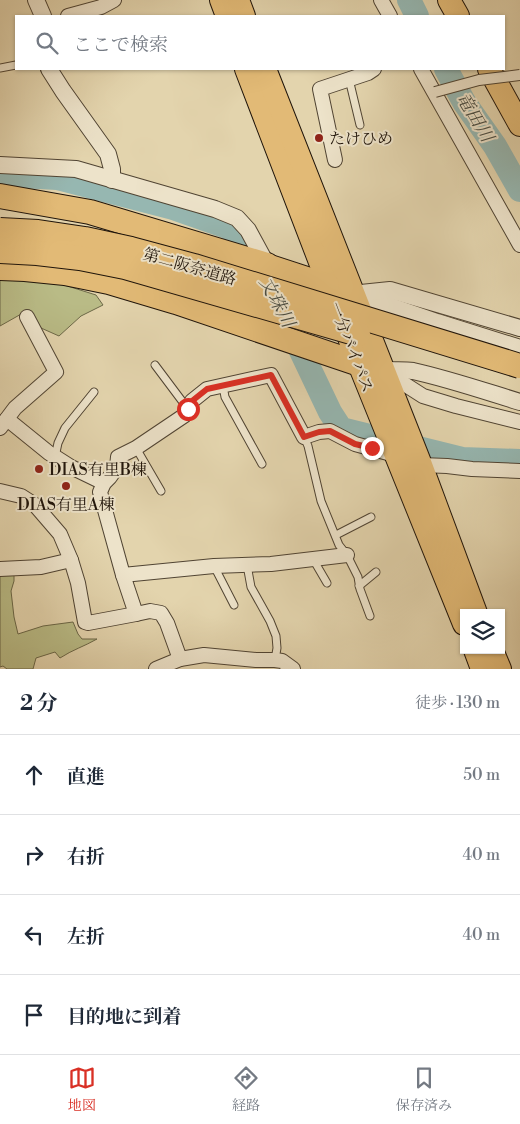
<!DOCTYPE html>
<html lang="ja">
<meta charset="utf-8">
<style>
:root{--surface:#fff;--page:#f6f6f7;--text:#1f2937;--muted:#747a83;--line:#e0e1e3;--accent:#d93025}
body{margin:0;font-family:"Libre Bodoni","Noto Serif JP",serif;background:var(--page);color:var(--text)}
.controls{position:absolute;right:15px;bottom:15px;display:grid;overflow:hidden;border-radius:0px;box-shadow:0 1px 4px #0004}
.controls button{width:45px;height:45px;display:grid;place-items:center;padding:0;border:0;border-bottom:1px solid var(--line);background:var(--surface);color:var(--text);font:25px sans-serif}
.stop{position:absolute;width:15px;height:15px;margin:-11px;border:4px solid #d93025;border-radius:50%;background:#fff}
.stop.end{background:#d93025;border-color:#fff;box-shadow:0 1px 5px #0008}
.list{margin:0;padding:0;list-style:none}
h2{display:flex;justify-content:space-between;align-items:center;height:65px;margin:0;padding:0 20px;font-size:21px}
h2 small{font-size:16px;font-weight:400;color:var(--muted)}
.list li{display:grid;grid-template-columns:32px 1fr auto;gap:15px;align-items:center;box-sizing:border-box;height:80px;padding:0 20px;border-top:1px solid var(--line)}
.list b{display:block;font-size:19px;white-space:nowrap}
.list em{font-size:16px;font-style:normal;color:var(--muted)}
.icon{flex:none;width:28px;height:28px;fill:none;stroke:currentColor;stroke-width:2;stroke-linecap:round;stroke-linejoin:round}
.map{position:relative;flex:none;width:520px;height:669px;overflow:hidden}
.search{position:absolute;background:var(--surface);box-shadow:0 1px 4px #0004;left:15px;right:15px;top:15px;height:55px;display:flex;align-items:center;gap:12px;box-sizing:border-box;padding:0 18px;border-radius:0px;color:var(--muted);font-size:19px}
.sheet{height:385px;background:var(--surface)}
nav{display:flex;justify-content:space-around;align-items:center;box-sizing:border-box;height:70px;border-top:1px solid var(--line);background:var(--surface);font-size:14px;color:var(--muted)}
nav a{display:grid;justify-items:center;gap:2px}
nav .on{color:var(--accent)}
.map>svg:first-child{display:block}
.green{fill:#b9bb86;stroke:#6c6848}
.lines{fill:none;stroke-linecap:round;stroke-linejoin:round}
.river{stroke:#96b7b1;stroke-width:24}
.service-casing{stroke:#504433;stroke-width:9}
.minor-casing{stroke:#504433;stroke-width:16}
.tertiary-casing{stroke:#504433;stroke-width:18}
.trunk-casing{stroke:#1f140a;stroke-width:24}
.motorway-casing{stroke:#1f140a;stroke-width:26}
.service{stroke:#ede3ca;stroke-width:7}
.minor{stroke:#ede3ca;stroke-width:14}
.tertiary{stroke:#ede3ca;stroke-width:16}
.trunk{stroke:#e2ba76;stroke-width:22}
.motorway{stroke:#e2ba76;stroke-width:24}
.pedestrian-bridge-casing{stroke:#504433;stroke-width:12;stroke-linecap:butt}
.motorway-bridge-casing{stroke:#1f140a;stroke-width:26;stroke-linecap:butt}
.pedestrian-bridge{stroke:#ede3ca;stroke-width:10}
.motorway-bridge{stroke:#e2ba76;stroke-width:24}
.route{stroke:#d93025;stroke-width:6}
.poi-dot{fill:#8f2418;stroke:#ede3ca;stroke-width:2}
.labels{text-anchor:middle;stroke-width:4;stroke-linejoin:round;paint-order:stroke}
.poi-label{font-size:16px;fill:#1f140a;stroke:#ede3ca;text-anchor:start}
.street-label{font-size:16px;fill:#1f140a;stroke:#ede3ca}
.water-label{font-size:18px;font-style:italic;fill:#494d44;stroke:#ede3ca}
</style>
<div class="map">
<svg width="520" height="669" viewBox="0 0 520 669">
<rect width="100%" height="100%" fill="#e3d4ad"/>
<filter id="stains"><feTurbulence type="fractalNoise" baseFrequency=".004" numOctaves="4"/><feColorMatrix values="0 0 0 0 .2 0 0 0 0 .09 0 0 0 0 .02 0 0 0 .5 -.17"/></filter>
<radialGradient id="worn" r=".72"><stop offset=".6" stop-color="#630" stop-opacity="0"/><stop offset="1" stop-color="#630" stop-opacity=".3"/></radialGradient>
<g class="green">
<polygon points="0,279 58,283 96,295 103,305 81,316 59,336 41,328 33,316 23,313 0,326"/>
<path d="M0 573H14V581L11 591 14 617 18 634 43 626 73 622 78 634 82 639H97C85 646 72 650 60 658L55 652 36 658 33 669H7L3 666 0 667Z"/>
</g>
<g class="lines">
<g class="river">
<polyline points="409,0 417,16"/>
<polyline points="446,69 464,102 495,146 520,190"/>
<polyline points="0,175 57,178 173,208 230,228 261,271"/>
<polyline points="291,330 330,412 341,429 462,459 520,461"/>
</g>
<g class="service-casing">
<g id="service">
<polyline points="0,68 16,65"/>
<polyline points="349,79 360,125"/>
<polyline points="155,365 188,409"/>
<polyline points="223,386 225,397 262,464"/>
<polyline points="304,437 308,446 321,501 339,545 347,555 358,577 360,589 370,616"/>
<polyline points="136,448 161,491"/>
<polyline points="55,457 58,443 65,428 94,392"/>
<polyline points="336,535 371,517"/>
<polyline points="313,559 327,583"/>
<polyline points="247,565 251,587 270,621 276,636 277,648 275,660"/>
<polyline points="214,566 234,605"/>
<polyline points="359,586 376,572"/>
</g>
</g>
<g class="minor-casing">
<g id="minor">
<polyline points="381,0 390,16"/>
<polyline points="68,16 101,7 114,0"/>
<polyline points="421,69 520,245"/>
<polyline points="335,160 320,89 368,73 374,69"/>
<polyline points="384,371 423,396 456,406 520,422"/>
<polyline points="7,419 49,453 71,467 104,483"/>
<polyline points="0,428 15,408 56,372 27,317"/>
<polyline points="421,465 447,466 472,469 520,471"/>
<polyline points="0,491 21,496 35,505 60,534 71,560 78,583 85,622 88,623 136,614"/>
<polyline points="0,569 41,567 71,560"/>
<polyline points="123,575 214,566 271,564 347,555"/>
<polyline points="180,659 167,623 161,613 150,611 136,614 123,575 100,492 104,483 110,477 117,467 118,457 136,448 185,415 192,401 207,389 271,375 304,437 319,432 330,431 355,444 395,455"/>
<polyline points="156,669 180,659 204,655 256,660 275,660 282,661 293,669"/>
</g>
</g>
<g class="tertiary-casing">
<g id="tertiary">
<polyline points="36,0 43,16"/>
<polyline points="49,69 63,91 108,154 112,169 112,180"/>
<polyline points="0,165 76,169 215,209 237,218 248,230 267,265"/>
<polyline points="347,291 437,322 520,348"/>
<polyline points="361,293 390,290 520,328"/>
<path d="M374 368C387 372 400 369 413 371 449 379 484 391 520 402"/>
</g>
</g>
<g class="trunk-casing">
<g id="trunk">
<polyline points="221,0 227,16"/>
<polyline points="238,0 244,16"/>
<polyline points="449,0 458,16"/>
<polyline points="246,69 359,364 464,624"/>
<polyline points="265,69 421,465 476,613"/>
<polyline points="489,69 520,125"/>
<polyline points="267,265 328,285"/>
<polyline points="475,650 482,669"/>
<polyline points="492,650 500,669"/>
</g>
</g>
<g class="motorway-casing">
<g id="motorway">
<polyline points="0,196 90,212 267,265"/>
<polyline points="0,268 25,269 65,273 109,282 176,302 359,364"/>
</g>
</g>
<use href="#service" class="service"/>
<use href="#minor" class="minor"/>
<use href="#tertiary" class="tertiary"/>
<use href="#trunk" class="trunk"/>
<use href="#motorway" class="motorway"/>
<g class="pedestrian-bridge-casing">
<polyline id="pedestrian-bridge" points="435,92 479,80 520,75"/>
</g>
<g class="motorway-bridge-casing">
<g id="motorway-bridge">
<polyline points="0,230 38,232 85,239 131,249 194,266 520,366"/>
<polyline points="0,251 37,253 80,258 125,267 358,334"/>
</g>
</g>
<use href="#pedestrian-bridge" class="pedestrian-bridge"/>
<use href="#motorway-bridge" class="motorway-bridge"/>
</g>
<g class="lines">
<polyline class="route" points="188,409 192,401 207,389 271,375 304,437 319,432 330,431 355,444 372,448"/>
</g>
<g class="poi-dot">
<circle cx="319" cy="138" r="5"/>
<circle cx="39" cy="469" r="5"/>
<circle cx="66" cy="486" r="5"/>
</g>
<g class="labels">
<g class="poi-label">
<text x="329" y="144">たけひめ</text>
<text x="49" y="475">DIAS有里B棟</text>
<text x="66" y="510" text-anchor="middle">DIAS有里A棟</text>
</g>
<g class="street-label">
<text transform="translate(190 266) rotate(16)" y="6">第二阪奈道路</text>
<text transform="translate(352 347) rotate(69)" y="6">一分バイパス</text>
</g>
<g class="water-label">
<text transform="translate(475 117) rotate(59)" y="6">竜田川</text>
<text transform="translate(277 302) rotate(62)" y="6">文珠川</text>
</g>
</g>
<rect width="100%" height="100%" filter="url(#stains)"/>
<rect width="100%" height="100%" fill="url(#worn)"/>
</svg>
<div class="controls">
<button><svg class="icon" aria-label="layers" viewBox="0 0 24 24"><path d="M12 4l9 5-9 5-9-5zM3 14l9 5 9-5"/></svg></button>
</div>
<div class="stop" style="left:188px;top:409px"></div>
<div class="stop end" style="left:372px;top:448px"></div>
<div class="search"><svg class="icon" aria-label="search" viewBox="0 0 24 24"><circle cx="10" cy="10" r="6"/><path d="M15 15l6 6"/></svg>ここで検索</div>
</div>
<section class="sheet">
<h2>2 分<small>徒歩 · 130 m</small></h2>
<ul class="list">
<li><svg class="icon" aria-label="ahead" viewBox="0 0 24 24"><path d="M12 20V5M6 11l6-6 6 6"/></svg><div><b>直進</b></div><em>50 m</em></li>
<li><svg class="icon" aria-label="right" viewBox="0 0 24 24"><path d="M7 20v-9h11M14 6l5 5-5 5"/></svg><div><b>右折</b></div><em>40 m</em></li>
<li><svg class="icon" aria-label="left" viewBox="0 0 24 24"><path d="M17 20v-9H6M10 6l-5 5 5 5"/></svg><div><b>左折</b></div><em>40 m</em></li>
<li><svg class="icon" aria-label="arrive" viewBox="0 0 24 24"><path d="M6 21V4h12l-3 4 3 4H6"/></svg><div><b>目的地に到着</b></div></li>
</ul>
</section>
<nav>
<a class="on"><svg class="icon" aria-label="map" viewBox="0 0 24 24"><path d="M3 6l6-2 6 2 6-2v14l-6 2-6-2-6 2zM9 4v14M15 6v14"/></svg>地図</a>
<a><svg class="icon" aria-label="directions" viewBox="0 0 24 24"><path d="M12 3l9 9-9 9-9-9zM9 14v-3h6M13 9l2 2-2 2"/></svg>経路</a>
<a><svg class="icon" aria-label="saved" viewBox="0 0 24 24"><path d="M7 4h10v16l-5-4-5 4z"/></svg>保存済み</a>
</nav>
